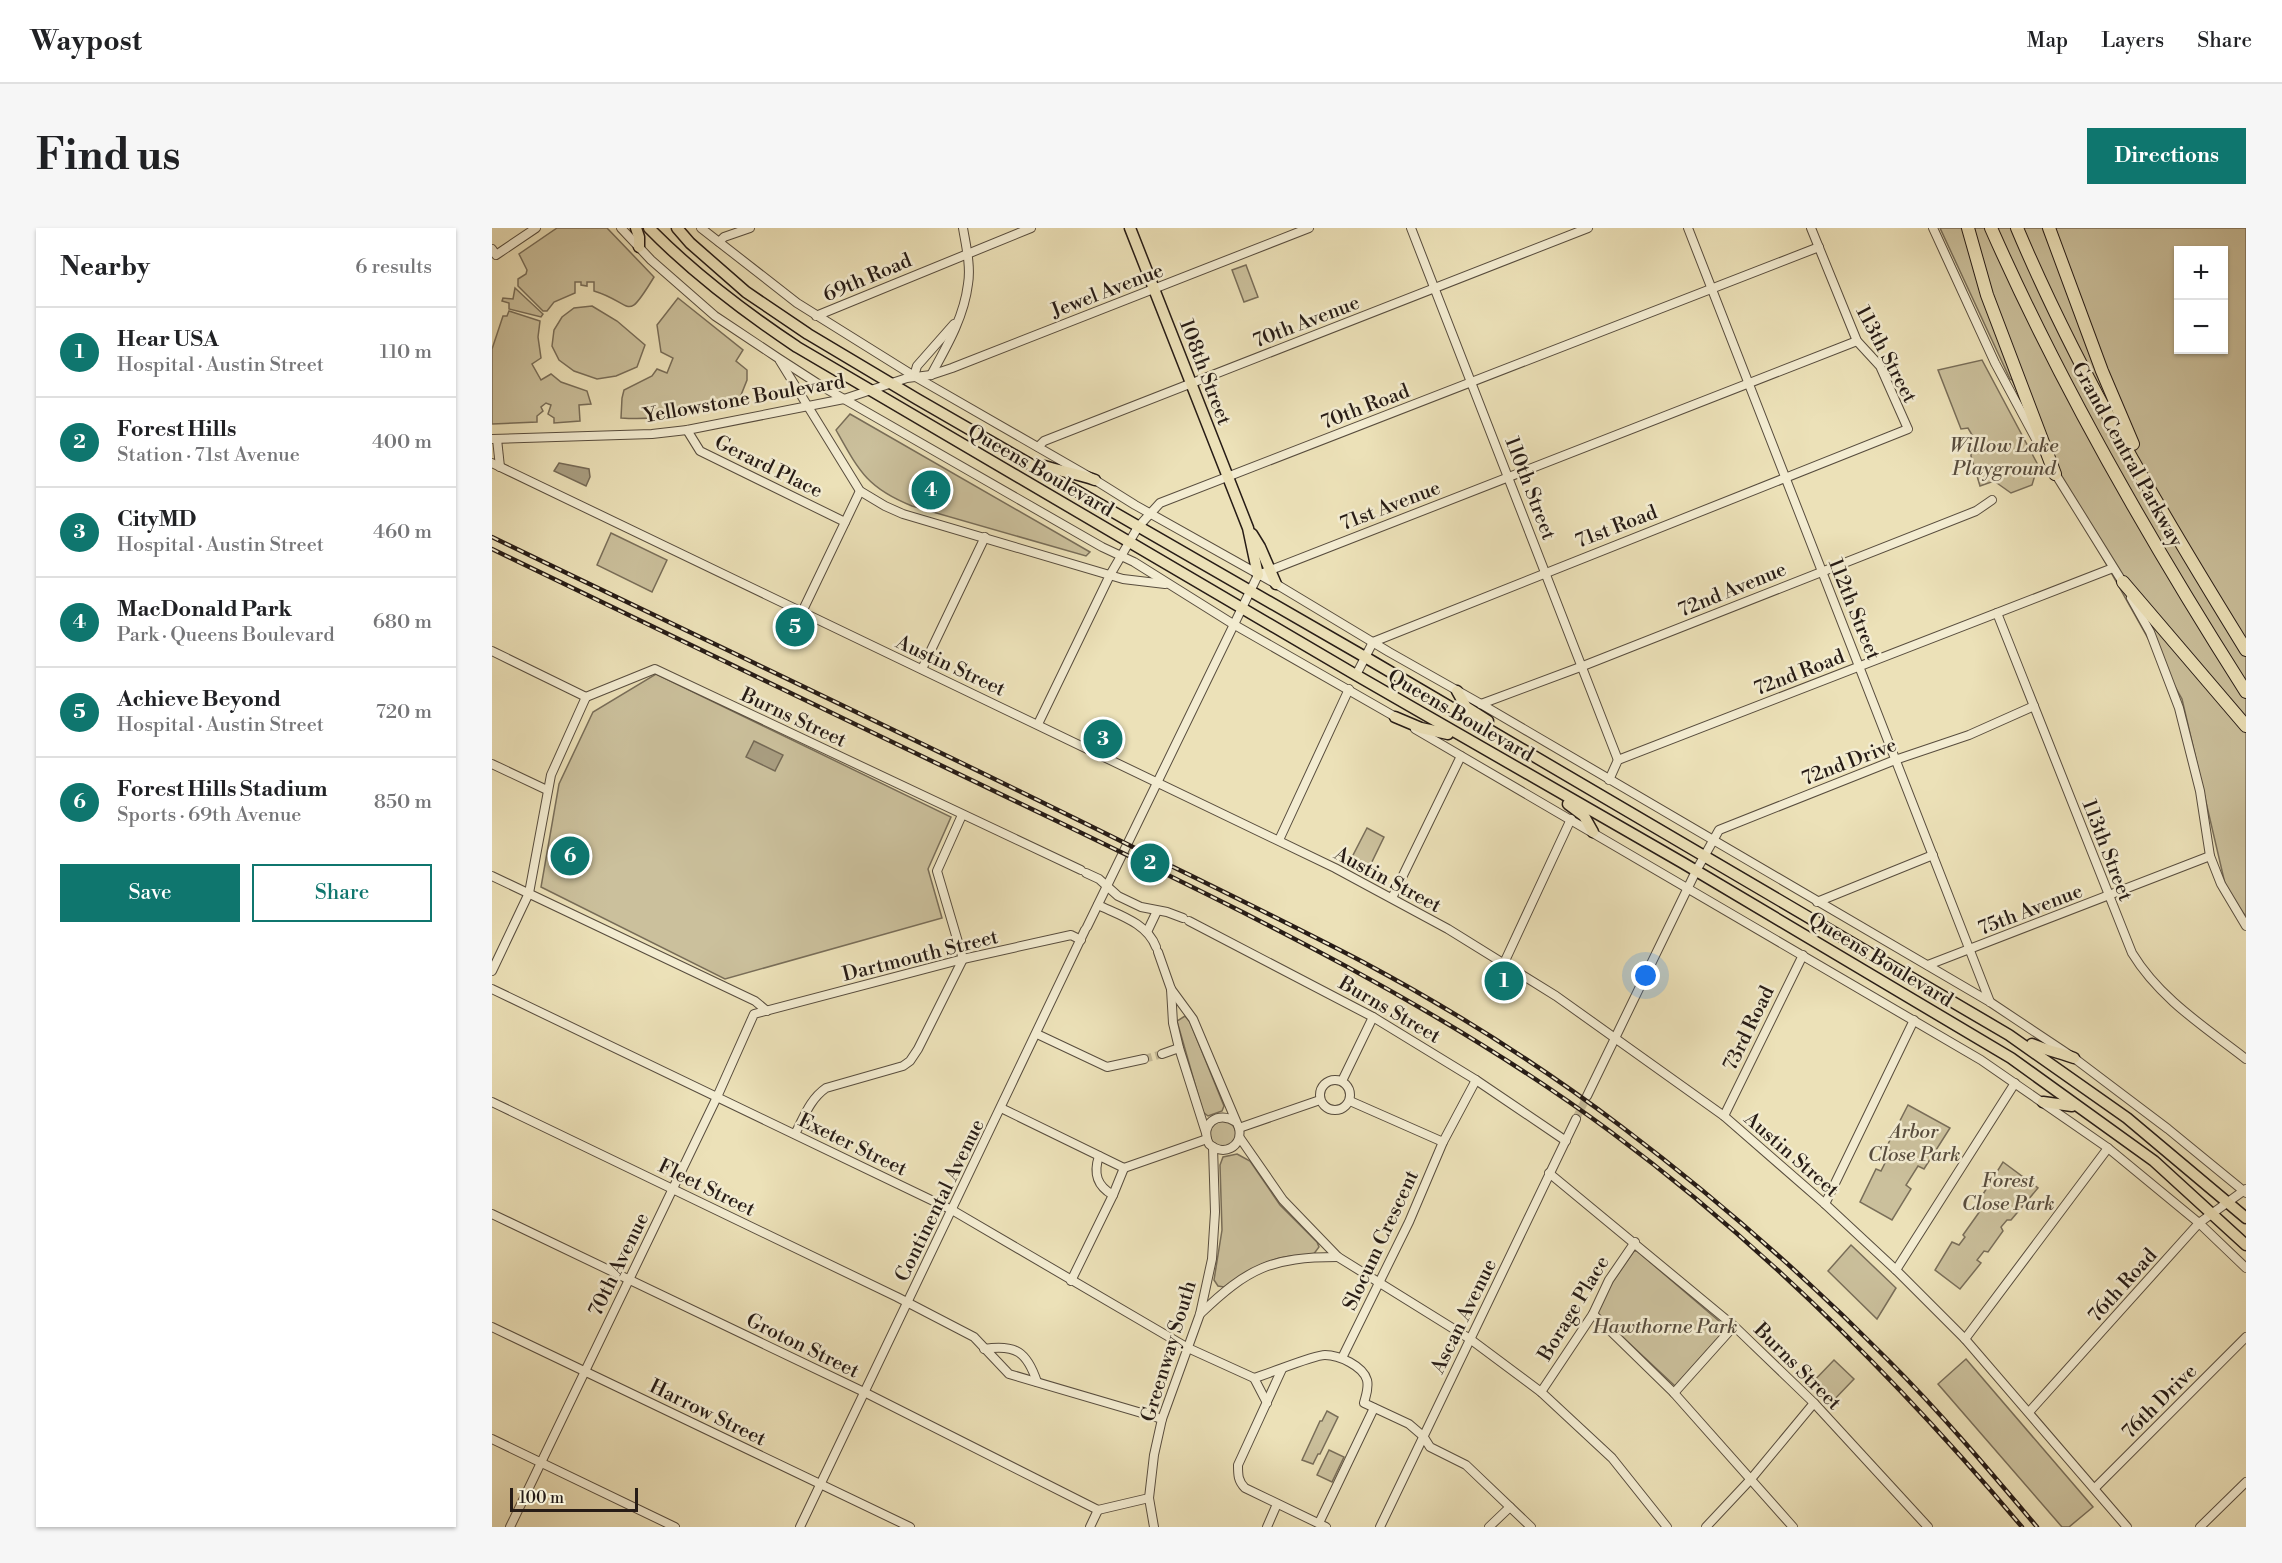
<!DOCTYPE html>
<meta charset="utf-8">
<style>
:root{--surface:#fff;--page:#f6f6f6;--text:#202124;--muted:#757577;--line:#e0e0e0;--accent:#0f766e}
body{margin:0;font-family:"Libre Bodoni",serif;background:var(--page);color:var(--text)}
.controls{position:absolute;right:18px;top:18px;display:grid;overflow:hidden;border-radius:0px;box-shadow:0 2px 4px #0004}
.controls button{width:54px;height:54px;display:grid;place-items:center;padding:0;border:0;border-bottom:2px solid var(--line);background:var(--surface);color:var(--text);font:30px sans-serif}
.scale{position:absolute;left:18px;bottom:15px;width:128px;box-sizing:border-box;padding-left:6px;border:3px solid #271c16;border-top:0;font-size:16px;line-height:21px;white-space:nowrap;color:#271c16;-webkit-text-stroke:4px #f3ecd1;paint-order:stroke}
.you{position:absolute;left:1154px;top:748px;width:21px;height:21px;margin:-15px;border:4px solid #fff;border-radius:50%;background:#1a73e8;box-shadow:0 0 0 9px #1a73e833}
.badge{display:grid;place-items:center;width:39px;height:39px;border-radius:50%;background:var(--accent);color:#fff;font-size:20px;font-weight:700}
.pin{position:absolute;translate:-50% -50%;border:3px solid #fff;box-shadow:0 2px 6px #0006}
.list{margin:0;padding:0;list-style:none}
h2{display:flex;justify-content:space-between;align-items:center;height:78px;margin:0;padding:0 24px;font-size:26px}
h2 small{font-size:20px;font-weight:400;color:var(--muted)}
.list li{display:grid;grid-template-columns:39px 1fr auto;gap:18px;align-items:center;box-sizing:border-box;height:90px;padding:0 24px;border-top:2px solid var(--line)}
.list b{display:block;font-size:22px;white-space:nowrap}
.list p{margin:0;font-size:20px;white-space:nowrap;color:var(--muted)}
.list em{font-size:20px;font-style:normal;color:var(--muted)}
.actions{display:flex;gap:12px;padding:18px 24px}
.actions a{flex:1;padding:14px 0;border:2px solid var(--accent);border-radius:0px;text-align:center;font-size:21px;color:var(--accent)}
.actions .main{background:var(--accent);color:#fff}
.map{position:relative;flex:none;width:1754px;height:1299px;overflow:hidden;border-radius:0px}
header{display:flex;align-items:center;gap:36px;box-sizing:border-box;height:84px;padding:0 30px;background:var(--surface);border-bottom:2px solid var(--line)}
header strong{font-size:28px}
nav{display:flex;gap:33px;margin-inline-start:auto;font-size:21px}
.intro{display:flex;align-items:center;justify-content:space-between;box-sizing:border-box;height:144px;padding:0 36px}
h1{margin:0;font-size:42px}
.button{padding:15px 27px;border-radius:0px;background:var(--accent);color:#fff;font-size:21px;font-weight:700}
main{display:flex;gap:36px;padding:0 36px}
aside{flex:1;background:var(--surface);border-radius:0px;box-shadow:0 2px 4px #0004}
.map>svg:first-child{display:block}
.green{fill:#cbc09c;stroke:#796e59;stroke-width:1.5;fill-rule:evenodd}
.water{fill:#a99e81;stroke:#756a56;stroke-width:1.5}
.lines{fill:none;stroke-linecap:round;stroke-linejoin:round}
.minor-tunnel{stroke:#c5ba98;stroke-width:8;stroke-dasharray:8 4;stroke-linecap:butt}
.minor-casing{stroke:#584d3e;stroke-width:10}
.major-casing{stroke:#271c16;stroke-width:13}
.highway-casing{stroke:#271c16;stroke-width:14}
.minor{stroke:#f3ecd1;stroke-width:8}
.major{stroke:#ece1b8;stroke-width:10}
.highway{stroke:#ece1b8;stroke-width:12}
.rail-casing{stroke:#271c16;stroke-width:4.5}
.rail{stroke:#f3ecd1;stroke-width:2;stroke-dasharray:7;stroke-linecap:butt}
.labels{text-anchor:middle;stroke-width:5;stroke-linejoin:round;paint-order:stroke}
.street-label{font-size:20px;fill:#271c16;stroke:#f3ecd1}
.park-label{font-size:20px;font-style:italic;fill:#584d3e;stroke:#f3ecd1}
</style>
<header>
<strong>Waypost</strong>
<nav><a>Map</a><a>Layers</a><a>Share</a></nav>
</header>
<div class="intro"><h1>Find us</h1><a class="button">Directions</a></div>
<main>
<aside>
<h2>Nearby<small>6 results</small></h2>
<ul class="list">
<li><span class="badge">1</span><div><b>Hear USA</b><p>Hospital · Austin Street</p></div><em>110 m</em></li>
<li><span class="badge">2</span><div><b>Forest Hills</b><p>Station · 71st Avenue</p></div><em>400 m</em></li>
<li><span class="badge">3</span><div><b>CityMD</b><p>Hospital · Austin Street</p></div><em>460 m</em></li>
<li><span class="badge">4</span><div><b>MacDonald Park</b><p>Park · Queens Boulevard</p></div><em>680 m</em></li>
<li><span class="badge">5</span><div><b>Achieve Beyond</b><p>Hospital · Austin Street</p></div><em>720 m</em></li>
<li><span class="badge">6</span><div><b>Forest Hills Stadium</b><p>Sports · 69th Avenue</p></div><em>850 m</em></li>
</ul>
<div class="actions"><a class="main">Save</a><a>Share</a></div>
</aside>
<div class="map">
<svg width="1754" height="1299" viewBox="0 0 1754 1299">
<rect width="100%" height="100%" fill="#ece1b8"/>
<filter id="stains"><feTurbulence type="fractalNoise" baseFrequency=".00333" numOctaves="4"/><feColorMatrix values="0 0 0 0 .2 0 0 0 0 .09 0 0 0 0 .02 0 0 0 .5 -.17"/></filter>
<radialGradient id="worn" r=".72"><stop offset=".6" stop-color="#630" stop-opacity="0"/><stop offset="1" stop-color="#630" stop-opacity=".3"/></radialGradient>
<g class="green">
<path d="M65 0H115L162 49C133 97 142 75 102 63V54H95V58L89 57V54H83V65L62 74 55 83H51L26 58V51L34 46 35 42 27 26Z"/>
<path d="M1448 0H1754V689L1734 660 1690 471 1566 250 1520 152 1518 151ZM1686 22H1732V122H1686Z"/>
<polygon points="754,37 766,69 752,74 740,42"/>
<polygon points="23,60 51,86 49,89 17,81 17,75 10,73 11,70 21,71"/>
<path d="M186 70 251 122 244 133 255 142V152L245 177C206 184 168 193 129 190L130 170 132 162 160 148 165 141 175 145 181 130 169 124 165 97Z"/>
<polygon points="100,78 125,93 153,117 145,139 124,148 105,151 82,143 67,132 60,118 62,102 70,89 82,80"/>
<polygon points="17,83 48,93 46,109 49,130 40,136 49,152 59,146 69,154 95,163 99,176 87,177 88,193 62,195 62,190 56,186 59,177 54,175 49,179 51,183 45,188 45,194 0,196 0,121 11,88 15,88"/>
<polygon points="1490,132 1546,237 1540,257 1519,265 1502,253 1488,258 1479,228 1479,221 1486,217 1476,200 1469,201 1446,142"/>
<path d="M358 186 598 324 594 328 420 278C375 260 367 243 344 202Z"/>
<polygon points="119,305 175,332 160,364 105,337"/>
<polygon points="164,446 459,589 436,641 450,690 233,751 49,659 67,556 101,484"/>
<polygon points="875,600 892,609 875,644 857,635"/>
<polygon points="693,788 698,794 732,878 730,883 716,888 711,884 685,793"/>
<polygon points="1416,877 1458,900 1432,941 1426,938 1414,957 1419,961 1400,992 1368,974 1384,941 1389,943 1399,923 1394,920"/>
<circle cx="731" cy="906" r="13"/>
<path d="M745 926 758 933 788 977 825 1014 827 1019 821 1027C812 1028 802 1027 793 1029 770 1033 751 1046 732 1059L726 1058 722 1052 730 1002 728 937 731 929Z"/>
<polygon points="1511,934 1546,960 1519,992 1515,992 1509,999 1511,1003 1496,1024 1492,1023 1485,1032 1489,1035 1468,1061 1443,1042 1460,1014 1467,1017 1473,1009 1471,1007 1493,976 1488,971"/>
<polygon points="1359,1017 1404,1060 1385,1091 1336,1043"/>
<polygon points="1142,1023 1145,1023 1234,1099 1234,1101 1183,1158 1105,1085 1113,1065"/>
<polygon points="1474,1131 1601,1279 1577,1299 1570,1299 1446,1156"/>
<polygon points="1342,1132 1362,1151 1338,1176 1318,1157"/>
<polygon points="835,1183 846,1189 828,1226 826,1226 821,1236 810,1232 828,1193 830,1193"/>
<polygon points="837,1222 852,1229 840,1254 825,1247"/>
</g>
<g class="water">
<polygon points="67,235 97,241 98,249 94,258 62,243"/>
<polygon points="262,513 291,527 283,543 254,529"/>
</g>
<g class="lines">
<g class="minor-tunnel">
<polyline points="652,831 670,826"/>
<polyline points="1084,891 1095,868"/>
</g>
<g class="minor-casing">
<g id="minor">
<polyline points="129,0 159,32 223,88 286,130 331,159 610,319 642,334 741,396 907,491"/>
<polyline points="209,0 305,75 422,148 603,252 643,277 784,356 897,424 989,476 1498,774 1582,830 1676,901 1754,965"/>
<polyline points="919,0 1126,532"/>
<polyline points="1196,0 1498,774"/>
<polyline points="1441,0 1503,135 1546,215"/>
<polyline points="227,14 232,9 258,0"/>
<polyline points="0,21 4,27 44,0"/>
<polyline points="324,88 539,0"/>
<polyline points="288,133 368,263 393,278 411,286 631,351 673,356"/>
<path d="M439 147C455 118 472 89 476 56 479 38 474 18 471 0"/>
<polyline points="422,148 425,138 462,96"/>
<polyline points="195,202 208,223 353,294"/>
<polyline points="0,211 160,206 195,202 352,171 415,150 439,147 460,140 817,0"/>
<polyline points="5,211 8,239"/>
<polyline points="546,219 552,213 1096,0"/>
<polyline points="0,235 843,640 956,701 1064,768 1232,888 1333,976 1404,1042 1473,1111 1635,1299"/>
<polyline points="1561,242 1633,358"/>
<polyline points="1639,370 1658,404 1687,480 1708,563 1718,628 1729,656 1754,698"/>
<polyline points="310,384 368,263"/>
<path d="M1505 385 1640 725C1668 771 1713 799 1754 831"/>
<polyline points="0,423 94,469"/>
<polyline points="430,441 493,309"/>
<polyline points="864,447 881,414 1416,201 1388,138 1365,113 1319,0"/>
<polyline points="94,469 163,441 589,642"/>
<polyline points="989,476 1091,438 1484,283 1500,272"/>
<polyline points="546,496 618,347 646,299 668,275 1327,19"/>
<polyline points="923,501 1489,832 1616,920 1707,995 1754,1040"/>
<polyline points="0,536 55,562"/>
<polyline points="1117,552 1126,532 1621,340"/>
<polyline points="787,612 857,461"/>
<polyline points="594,645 607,651 626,668 649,679 675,684 691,690"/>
<polyline points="0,648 263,773 275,783"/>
<polyline points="900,670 969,528"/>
<polyline points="1325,674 1441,627"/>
<path d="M606 677C627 687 655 695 664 719"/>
<polyline points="697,693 881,789 984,852 1074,913"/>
<polyline points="595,699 766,347 1365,113"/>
<polyline points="655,704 665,683"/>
<path d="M666 724 679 761 701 791 747 900C751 919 731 929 717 916 707 896 726 882 744 894"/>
<polyline points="1012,735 1079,591"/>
<polyline points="1436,737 1718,628"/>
<polyline points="0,743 37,665 59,547 94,469"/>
<polyline points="0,761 460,982 696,1120 762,1150 775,1175"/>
<polyline points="679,761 681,795 687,820 714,905"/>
<polyline points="545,806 615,839 652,831"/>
<polyline points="670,826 687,820"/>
<circle cx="843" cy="867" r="15"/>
<polyline points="850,853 881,789"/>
<polyline points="1095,868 1204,643 1227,602 1403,532 1477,507 1542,478"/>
<polyline points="858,873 951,914"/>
<polyline points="0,874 405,1069 482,1109 517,1146 670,1191"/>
<polyline points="509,880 632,940"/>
<polyline points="1232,888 1311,727"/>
<polyline points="747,900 828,872"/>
<path d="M303 906C312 889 318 871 334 860L411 838 418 833 426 821 471 731 445 643 470 587"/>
<polyline points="748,910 791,972 846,1029 978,1111 1049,1164 1120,1230 1175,1299"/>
<path d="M607 928C601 946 605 958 621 967"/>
<polyline points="632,940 715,911"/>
<polyline points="1057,945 1242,1098 1322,1175 1436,1299"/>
<polyline points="1333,976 1422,792"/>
<polyline points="0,986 372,1164 606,1282"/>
<polyline points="1404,1042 1523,855"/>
<polyline points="579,1053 621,967 632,940"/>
<path d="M708 1086C756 1040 779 1029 846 1029"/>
<polyline points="1101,1086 1182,1165 1301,1299"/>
<polyline points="0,1099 418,1299"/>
<polyline points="1473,1111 1616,920"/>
<path d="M492 1121C524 1116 535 1124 545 1154"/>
<polyline points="850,1130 917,994 951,914 984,852"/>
<path d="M790 1141 746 1237C746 1247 746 1253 753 1260L834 1299"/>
<path d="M762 1150C777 1146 821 1127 833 1127 847 1127 871 1138 875 1152 877 1160 874 1167 872 1175L917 1196 931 1208 938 1219 974 1237 1039 1299"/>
<polyline points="1049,1164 1101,1086 1117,1052 1143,1014"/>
<polyline points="1182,1165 1242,1098"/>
<polyline points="1538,1183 1707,995 1754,961"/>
<polyline points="0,1211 183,1299"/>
<polyline points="1603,1260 1754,1109"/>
<polyline points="606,1282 657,1270"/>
<polyline points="827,1295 882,1180"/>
<polyline points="18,1299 225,869 262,786 471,731 579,707 589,712"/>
<polyline points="308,1299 593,702"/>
<polyline points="598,1299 606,1282"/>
<polyline points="662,1299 657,1270 662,1227 670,1191 708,1086 720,1031 723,984 721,919"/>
<polyline points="775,1299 785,1276"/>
<polyline points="888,1299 1084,891"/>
<polyline points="997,1299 1018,1279"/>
<polyline points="1214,1299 1259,1251 1322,1175"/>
<polyline points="1708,1299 1754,1254"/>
</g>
</g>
<g class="major-casing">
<g id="major">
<polyline points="144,0 147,9 147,19"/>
<path d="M157 0C202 46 251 83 305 119L864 447 1191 635 1519 830 1662 933 1754 1017"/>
<polyline points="185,0 198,15 254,64 316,106 425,171 873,429 1517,807 1635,890 1754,990"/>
<polyline points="638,0 756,300 766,347"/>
<path d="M552 238C570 244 585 245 603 252"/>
<polyline points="760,306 768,319 784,356"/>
<polyline points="965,463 974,479 996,493"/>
<polyline points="903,489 929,500 956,506"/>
<polyline points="1076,576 1092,588 1101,604"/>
<path d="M1540 816C1554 822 1568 825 1582 830"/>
<polyline points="1551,874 1580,878"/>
</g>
</g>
<g class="highway-casing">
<g id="highway">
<polyline points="1476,0 1495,67 1563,246"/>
<path d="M1499 0C1570 161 1659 315 1754 464"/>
<path d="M1525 0C1587 147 1670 286 1754 422"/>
<polyline points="1557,0 1610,143 1641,216"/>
<polyline points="1631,354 1754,498"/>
</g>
</g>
<use href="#minor" class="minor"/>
<use href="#major" class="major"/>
<use href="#highway" class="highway"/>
<g class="rail-casing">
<g id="rail">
<path d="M0 309C221 416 443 520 663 630 732 664 802 698 871 734 961 782 1049 838 1130 899 1224 970 1313 1048 1396 1132 1449 1185 1497 1242 1545 1299"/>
<path d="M0 321C191 414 382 505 573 597 761 688 950 779 1119 904 1273 1018 1407 1153 1530 1299"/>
</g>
</g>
<use href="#rail" class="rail"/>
</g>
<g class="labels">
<g class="street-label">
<text transform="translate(375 49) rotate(-23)" y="7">69th Road</text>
<text transform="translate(615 62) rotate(-21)" y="7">Jewel Avenue</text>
<text transform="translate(814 93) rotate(-21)" y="7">70th Avenue</text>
<text transform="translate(1395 126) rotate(62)" y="7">113th Street</text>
<text transform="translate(714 144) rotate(69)" y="7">108th Street</text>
<text transform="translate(252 170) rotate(-10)" y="7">Yellowstone Boulevard</text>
<text transform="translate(873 178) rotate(-21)" y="7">70th Road</text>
<text transform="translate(1636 226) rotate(61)" y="7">Grand Central Parkway</text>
<text transform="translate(277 238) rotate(26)" y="7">Gerard Place</text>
<text transform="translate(549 242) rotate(30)" y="7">Queens Boulevard</text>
<text transform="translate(1039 260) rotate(69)" y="7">110th Street</text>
<text transform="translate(898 277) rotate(-21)" y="7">71st Avenue</text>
<text transform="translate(1124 298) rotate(-21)" y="7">71st Road</text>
<text transform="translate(1240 361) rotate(-22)" y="7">72nd Avenue</text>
<text transform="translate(1363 381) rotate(68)" y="7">112th Street</text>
<text transform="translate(459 437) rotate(25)" y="7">Austin Street</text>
<text transform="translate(1307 444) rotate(-21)" y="7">72nd Road</text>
<text transform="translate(969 487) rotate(30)" y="7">Queens Boulevard</text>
<text transform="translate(302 489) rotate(25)" y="7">Burns Street</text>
<text transform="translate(1357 533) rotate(-21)" y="7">72nd Drive</text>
<text transform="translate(1616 622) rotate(69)" y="7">113th Street</text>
<text transform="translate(896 651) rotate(28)" y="7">Austin Street</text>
<text transform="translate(1538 681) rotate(-21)" y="7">75th Avenue</text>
<text transform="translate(428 727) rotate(-14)" y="7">Dartmouth Street</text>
<text transform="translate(1389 731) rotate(31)" y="7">Queens Boulevard</text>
<text transform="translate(898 781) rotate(30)" y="7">Burns Street</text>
<text transform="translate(1256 800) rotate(-64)" y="7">73rd Road</text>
<text transform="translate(361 916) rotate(26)" y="7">Exeter Street</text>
<text transform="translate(1300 926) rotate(41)" y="7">Austin Street</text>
<text transform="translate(215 959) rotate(26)" y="7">Fleet Street</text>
<text transform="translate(447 972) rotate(-64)" y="7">Continental Avenue</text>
<text transform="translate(888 1012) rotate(-65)" y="7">Slocum Crescent</text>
<text transform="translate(126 1036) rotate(-64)" y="7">70th Avenue</text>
<text transform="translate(1630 1057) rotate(-48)" y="7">76th Road</text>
<text transform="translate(1081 1080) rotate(-59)" y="7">Borage Place</text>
<text transform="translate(971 1088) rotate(-64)" y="7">Ascan Avenue</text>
<text transform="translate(311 1117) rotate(26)" y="7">Groton Street</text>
<text transform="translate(676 1123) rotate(-73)" y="7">Greenway South</text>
<text transform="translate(1306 1138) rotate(45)" y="7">Burns Street</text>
<text transform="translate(1667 1173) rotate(-45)" y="7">76th Drive</text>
<text transform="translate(216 1184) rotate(26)" y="7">Harrow Street</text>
</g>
<g class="park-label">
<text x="1512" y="224">Willow Lake<tspan x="1512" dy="23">Playground</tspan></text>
<text x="1422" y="910">Arbor<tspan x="1422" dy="23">Close Park</tspan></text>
<text x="1516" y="959">Forest<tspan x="1516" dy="23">Close Park</tspan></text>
<text x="1173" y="1105">Hawthorne Park</text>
</g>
</g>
<rect width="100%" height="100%" filter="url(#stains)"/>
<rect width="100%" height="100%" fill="url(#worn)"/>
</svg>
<div class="controls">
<button>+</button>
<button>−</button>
</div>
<div class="scale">100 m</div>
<div class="you"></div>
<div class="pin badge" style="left:1012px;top:753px">1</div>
<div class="pin badge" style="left:658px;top:635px">2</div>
<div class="pin badge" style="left:611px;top:511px">3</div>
<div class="pin badge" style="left:439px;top:262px">4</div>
<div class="pin badge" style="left:303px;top:399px">5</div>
<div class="pin badge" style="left:78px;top:628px">6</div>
</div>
</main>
